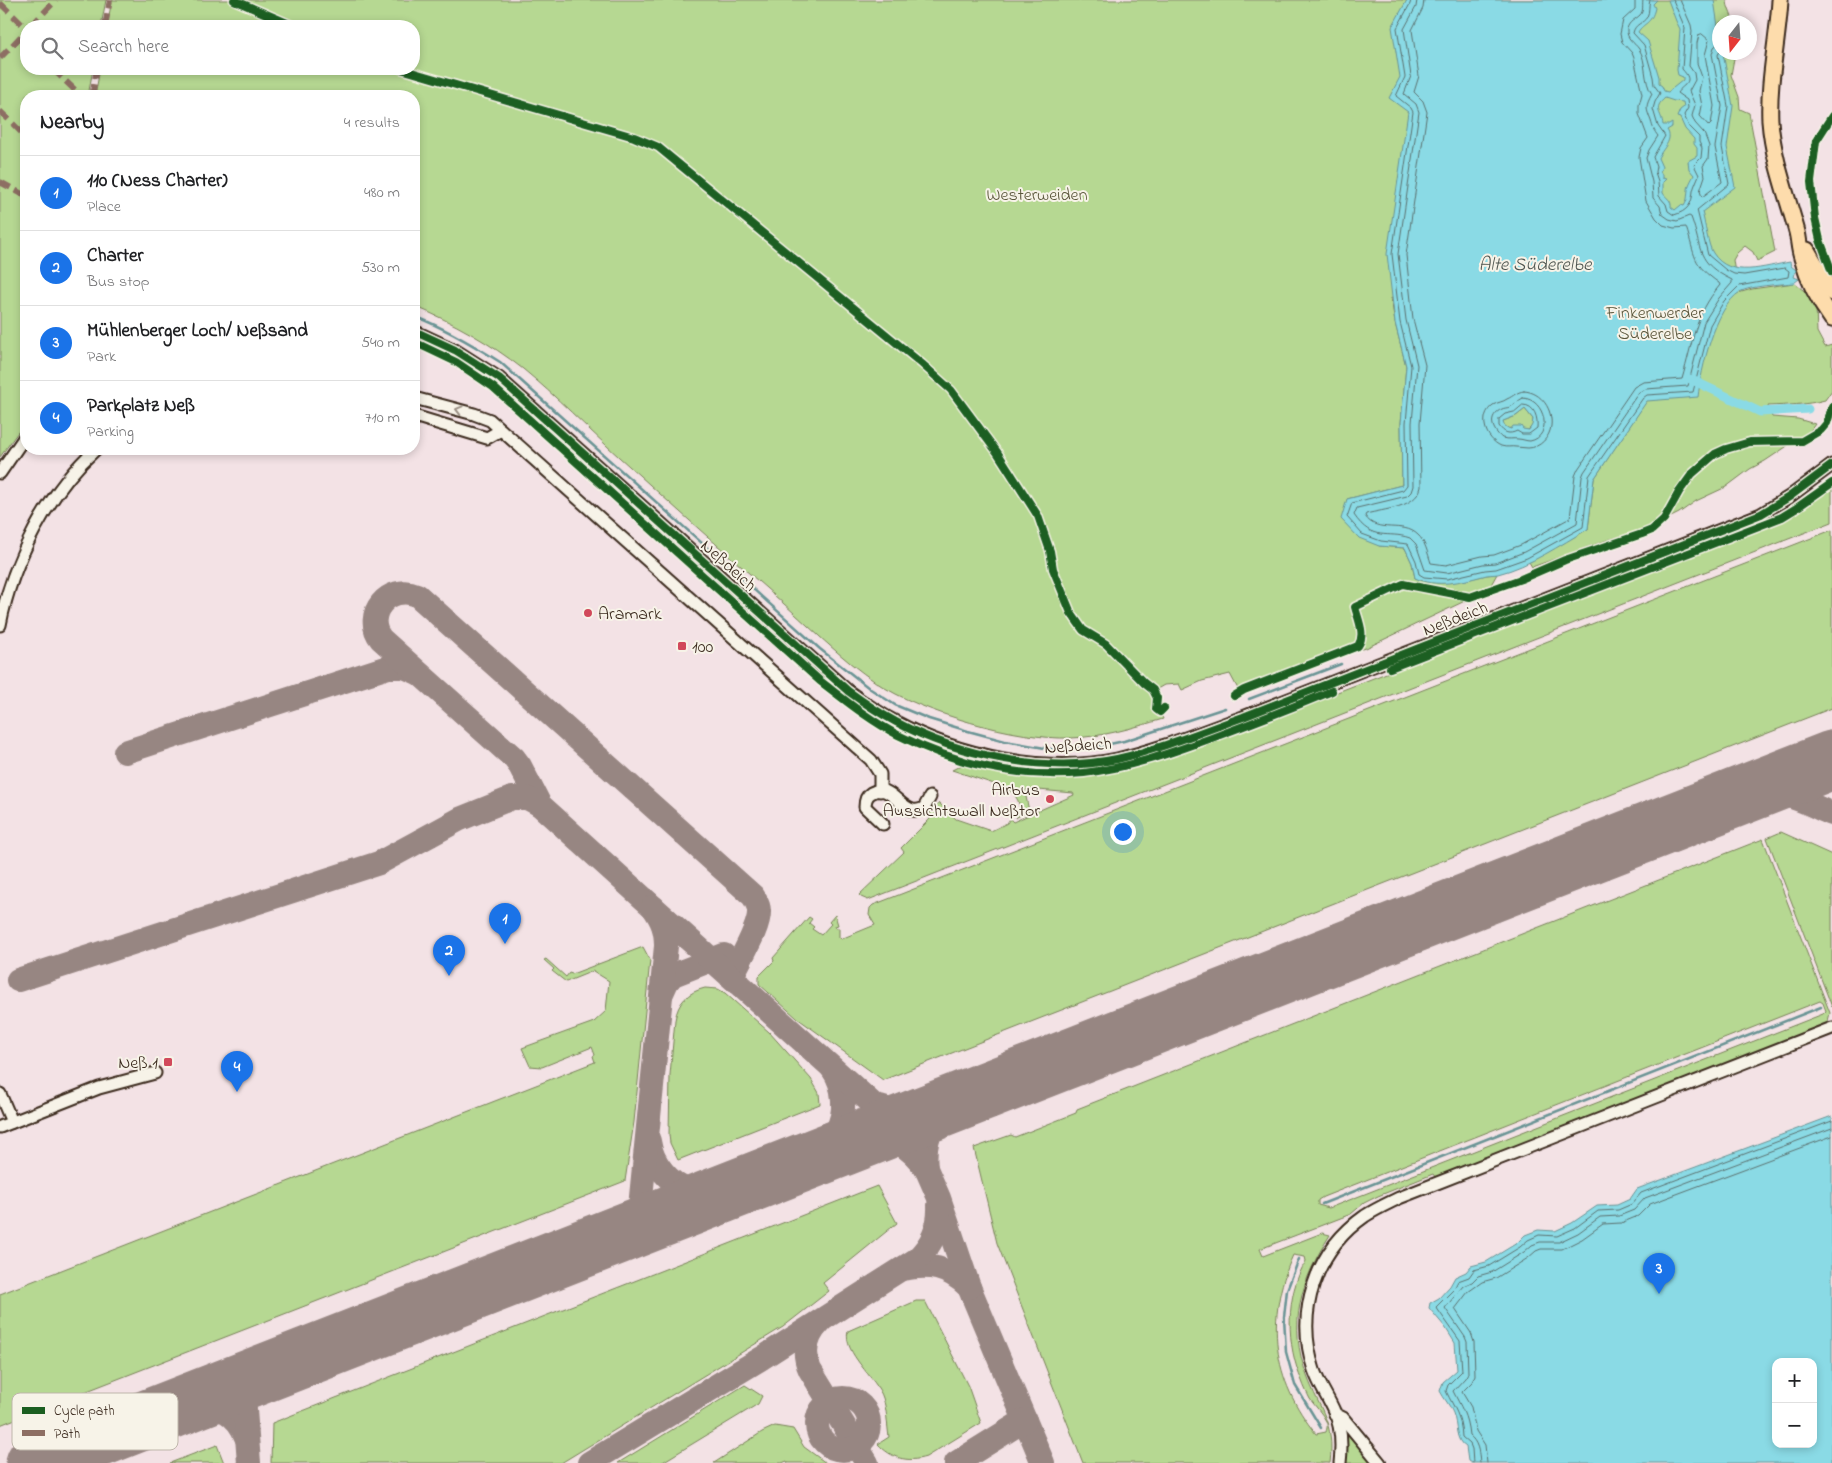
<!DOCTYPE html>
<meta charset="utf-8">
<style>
:root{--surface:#fff;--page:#f2f2f2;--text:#202124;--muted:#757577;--line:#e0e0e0;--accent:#1a73e8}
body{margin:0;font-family:"Indie Flower",sans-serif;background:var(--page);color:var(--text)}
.controls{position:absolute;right:15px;bottom:15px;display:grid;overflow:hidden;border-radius:10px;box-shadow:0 2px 8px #0003}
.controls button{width:45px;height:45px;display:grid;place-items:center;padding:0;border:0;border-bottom:1px solid var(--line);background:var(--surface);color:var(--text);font:25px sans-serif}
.compass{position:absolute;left:1712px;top:15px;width:45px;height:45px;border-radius:50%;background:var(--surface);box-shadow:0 2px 8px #0003;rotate:197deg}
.you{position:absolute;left:1122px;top:831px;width:18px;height:18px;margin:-12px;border:4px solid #fff;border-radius:50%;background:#1a73e8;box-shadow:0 0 0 8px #1a73e833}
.badge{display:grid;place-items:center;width:32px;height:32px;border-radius:50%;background:var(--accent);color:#fff;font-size:16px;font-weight:700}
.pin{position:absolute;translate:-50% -41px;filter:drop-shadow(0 1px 2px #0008)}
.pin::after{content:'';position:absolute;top:26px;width:18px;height:15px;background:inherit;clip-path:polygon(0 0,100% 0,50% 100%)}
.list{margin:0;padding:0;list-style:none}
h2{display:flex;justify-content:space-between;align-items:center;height:65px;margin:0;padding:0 20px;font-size:21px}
h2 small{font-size:16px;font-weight:400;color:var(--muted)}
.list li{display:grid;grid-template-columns:32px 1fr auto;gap:15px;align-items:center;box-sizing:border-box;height:75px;padding:0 20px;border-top:1px solid var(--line)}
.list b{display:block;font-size:19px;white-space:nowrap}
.list p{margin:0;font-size:16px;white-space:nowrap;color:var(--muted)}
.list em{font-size:16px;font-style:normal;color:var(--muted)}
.icon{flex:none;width:28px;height:28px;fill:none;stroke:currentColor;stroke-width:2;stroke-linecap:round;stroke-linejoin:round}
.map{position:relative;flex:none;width:1832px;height:1463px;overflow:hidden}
.search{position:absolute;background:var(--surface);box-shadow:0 2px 8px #0003;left:20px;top:20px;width:400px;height:55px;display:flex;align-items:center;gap:12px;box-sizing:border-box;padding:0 18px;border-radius:20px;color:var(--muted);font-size:19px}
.panel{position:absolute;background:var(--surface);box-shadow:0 2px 8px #0003;left:20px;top:90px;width:400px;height:365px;border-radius:20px}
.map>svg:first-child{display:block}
.green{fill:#b6d892;stroke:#788158;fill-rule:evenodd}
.water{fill:#8adae5;stroke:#6a9495;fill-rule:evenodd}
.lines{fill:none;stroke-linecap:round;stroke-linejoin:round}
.shore{stroke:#5b706e;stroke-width:1}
.stream{stroke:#6a9495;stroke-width:2.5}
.canal{stroke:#8adae5;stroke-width:9}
.taxiway{stroke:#978682;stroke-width:24}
.runway{stroke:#978682;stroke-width:59}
.minor-casing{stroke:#3b2a1e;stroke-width:15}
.major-casing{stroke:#3b2a1e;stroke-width:19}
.minor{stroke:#f7f3e8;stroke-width:11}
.major{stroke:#fddcac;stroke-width:15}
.quiet{stroke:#8d6e63;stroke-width:6;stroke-dasharray:12 6;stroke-linecap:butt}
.cycleway-casing{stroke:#f7f3e8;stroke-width:11}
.cycleway{stroke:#1b5e20;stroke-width:8}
.oneway{stroke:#998e83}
.poi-dot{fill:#d1495b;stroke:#f7f3e8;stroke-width:2}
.labels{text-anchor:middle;stroke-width:4;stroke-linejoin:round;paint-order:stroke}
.park-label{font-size:18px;fill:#5a563b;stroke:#f7f3e8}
.street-label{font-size:18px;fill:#3b2a1e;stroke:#f7f3e8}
.poi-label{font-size:18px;fill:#3b2a1e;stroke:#f7f3e8;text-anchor:start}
.water-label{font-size:19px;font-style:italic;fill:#4f5650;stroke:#f7f3e8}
.key{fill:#f7f3e8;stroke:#bfb7ab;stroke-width:1}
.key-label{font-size:14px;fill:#3b2a1e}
</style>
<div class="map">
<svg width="1832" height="1463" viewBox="0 0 1832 1463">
<rect width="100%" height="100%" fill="#f3e2e5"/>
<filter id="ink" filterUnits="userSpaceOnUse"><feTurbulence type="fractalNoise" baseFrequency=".02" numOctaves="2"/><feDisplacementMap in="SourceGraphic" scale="10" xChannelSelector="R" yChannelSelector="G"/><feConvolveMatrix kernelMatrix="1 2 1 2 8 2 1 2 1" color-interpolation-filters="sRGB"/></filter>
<g filter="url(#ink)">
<g class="green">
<polygon points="0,0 106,0 101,26 26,26 26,69 93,69 88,96 26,96 26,422 15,436 0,457"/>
<path d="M112 0H1727C1727 8 1732 14 1733 22H1720V52L1735 53 1731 75 1739 97 1740 109 1749 113 1775 252 1757 261 1753 252 1745 246 1737 253 1733 260 1738 293 1752 289 1794 283 1812 297 1816 307 1817 332 1825 347 1832 345V390L1825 400C1806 405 1787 405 1768 406L1772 417 1798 419 1815 424 1810 431 1765 461 1750 469 1726 487 1696 501 1679 513 1647 529 1607 540 1532 567 1529 562 1588 529 1594 479 1641 409 1391 298 1395 323 1406 366 1401 423 1402 485 1347 499 1379 546 1405 548 1412 563 1415 578 1466 580 1486 575 1497 574 1488 590 1366 648 1238 689 1230 674 1202 681 1182 690 1179 684 1164 685 1152 692 1163 719C1132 728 1103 737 1071 738 1017 740 922 713 877 683 840 658 808 625 774 595 722 550 671 504 619 457 587 428 556 396 523 369 490 343 453 322 414 306V96H95L100 69H414V26H107Z"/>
<polygon points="1525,409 1533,419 1533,425 1528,430 1507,428 1504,425 1503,421 1516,416"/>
<path d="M1832 486V522L868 900 861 897 859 895 904 852 901 848 930 819 931 807 935 808 939 803 956 819 991 831 1007 823 1010 819 1013 822 1074 795 1073 793 1027 789 1025 792 1029 811 1015 818 1020 812C1020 800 1015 794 1006 788L952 770 964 764 1000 772 1062 776 1088 775 1154 761 1209 742 1767 525C1791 514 1811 501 1832 486Z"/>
<polygon points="1832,530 1832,708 883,1080 797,1018 759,984 759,976 774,961 773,958 809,917 812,919 809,923 814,927 812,929 821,935 831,924 829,922 835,915 838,925 835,926 836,928 839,928 839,937 841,939 875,925 869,915 870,908 873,905"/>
<polygon points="1781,832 1832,855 1832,1007 1767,838"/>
<path d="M1763 839 1830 1013 1827 1025 1436 1178 1433 1174 1378 1196 1364 1203 1351 1214 1260 1249 1263 1256 1322 1233 1330 1235C1301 1280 1287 1324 1307 1376 1320 1411 1335 1422 1330 1463H1083L997 1243 974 1148 1011 1135 1015 1137 1076 1113 1077 1109ZM1820 1001 1823 1003 1826 1011 1823 1014 1329 1208 1318 1205V1200L1323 1197ZM1293 1255 1305 1257 1306 1261C1285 1295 1286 1346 1302 1381 1304 1387 1307 1393 1310 1399 1315 1406 1322 1413 1326 1421 1328 1425 1327 1428 1326 1432L1316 1434C1272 1380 1265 1318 1293 1255Z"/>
<polygon points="643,947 650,960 634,1122 625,1181 0,1425 0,1294 595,1062 593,1056 595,1055 592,1047 542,1067 530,1066 522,1048 594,1022 606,1011 609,981 593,971 566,982 552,971 554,969 544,960 546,959 566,977 569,973 572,974"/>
<path d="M705 988 718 989 725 993 769 1032 811 1079 819 1093 820 1104 678 1160 670 1143 669 1135 670 1075 675 1020C678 1002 688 992 705 988Z"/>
<polygon points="877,1186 897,1223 823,1283 829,1291 783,1327 561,1463 271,1463 272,1423"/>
<path d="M916 1301H925L968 1386 981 1423 926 1457C907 1463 891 1458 878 1444L889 1437C887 1424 887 1410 883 1398 877 1378 842 1353 848 1331Z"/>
<polygon points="745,1385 762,1396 758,1404 661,1463 618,1463"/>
<polygon points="775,1426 793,1429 804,1447 826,1463 788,1463 787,1461 782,1463 714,1463 762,1432"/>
<polygon points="1345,1426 1375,1463 1346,1463"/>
<polygon points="217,1445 224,1463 170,1463"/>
</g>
<g class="water">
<path d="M1407 0H1657L1653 4 1655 8C1651 25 1644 22 1638 32L1648 41 1659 77V84L1662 86 1664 91 1668 92 1683 80V77L1678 75 1677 70 1680 29 1676 21 1668 0H1714L1719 33 1720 52 1723 53 1733 106 1727 147 1735 187 1702 212C1705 222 1708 246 1713 253 1730 280 1766 266 1790 262L1791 266 1796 270 1794 277 1799 279 1794 283C1782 284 1749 286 1740 292 1715 307 1701 370 1698 397L1647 401 1594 479 1588 529C1560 545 1530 566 1498 574 1493 575 1488 574 1483 576 1460 582 1437 588 1415 578L1412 563 1405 548 1379 546 1359 538 1341 519 1347 499 1402 485 1401 423 1406 366 1395 323 1387 254 1408 112 1389 98 1400 77 1392 27ZM1665 98 1674 101 1683 102 1684 107 1680 110 1677 117 1680 118 1685 129 1694 139V144L1697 148V156L1688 161 1689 169 1694 175C1692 179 1688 185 1688 190 1687 196 1688 200 1684 206L1681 205 1675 210 1671 207C1672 200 1666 198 1663 193V182L1666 179 1662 178V175L1660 171 1662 167 1658 158C1662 149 1674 140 1667 130L1672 127V123L1669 125H1663C1662 112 1652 109 1665 98ZM1525 409 1533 419 1532 425 1529 430 1523 429 1521 426H1513L1511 429 1508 428 1504 425 1503 421 1516 416Z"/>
<path d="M1832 1116V1463H1471L1468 1461 1466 1447C1454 1440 1458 1425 1453 1413 1450 1405 1444 1399 1440 1391L1443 1382 1457 1370 1455 1343 1445 1327 1429 1308 1430 1303 1439 1298 1450 1286 1455 1277 1466 1272 1471 1266 1486 1262 1517 1243 1525 1235 1538 1230 1555 1231 1572 1223 1597 1206 1617 1205 1630 1199 1637 1189ZM1776 1362H1813V1444H1776Z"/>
</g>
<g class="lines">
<g class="shore">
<polyline points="1411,0 1410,4 1397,28 1405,77 1396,96 1411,108 1413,112 1392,254 1400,322 1411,366 1406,423 1407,485 1403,490 1352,503 1347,517 1362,534 1381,541 1408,544 1416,561 1419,574 1424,577 1447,579 1485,570 1496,569 1527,558 1583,527 1589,476 1643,398 1647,395 1693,392 1710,325 1724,301 1739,286 1788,277 1789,271 1785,268 1744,275 1734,274 1726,270 1708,255 1697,210 1729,184 1722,147 1728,106 1718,55 1720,50"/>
<path d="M1417 0 1416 7 1404 29 1411 76 1404 94 1416 104 1419 112 1398 254 1406 320 1417 365 1412 423 1413 486 1411 492 1407 496 1357 508 1354 515C1373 543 1387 530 1410 538L1416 544 1425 570 1447 573 1483 564 1495 563 1524 552 1577 523 1582 477 1584 472 1639 392 1646 389 1688 386 1704 322 1719 298 1732 283V280C1695 262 1703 250 1691 217L1689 216 1677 221 1669 219 1662 214 1660 206 1653 198 1652 182 1646 158 1649 150 1658 136C1654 131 1653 128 1651 121 1646 108 1645 107 1652 94 1643 81 1647 61 1639 49 1634 42 1626 39 1627 29 1629 21 1635 20 1640 15 1644 11 1642 5 1643 0"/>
<path d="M1424 0 1423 8 1412 30 1419 76 1414 92 1423 101 1427 112 1406 255 1413 319 1425 365 1420 423 1421 487C1416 508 1384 509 1366 514L1365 516C1377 535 1403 520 1418 535 1425 541 1428 554 1431 563L1446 565 1482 556 1494 555 1521 545 1570 518 1575 476 1578 469 1634 387 1643 382 1682 379C1693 342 1694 316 1720 285L1719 283C1691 263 1696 257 1686 227L1674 228 1663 225 1656 218 1646 201 1639 157 1641 148 1648 138 1639 114V105L1642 94 1634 58 1632 53 1622 42 1620 34 1623 20 1635 9V0"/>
<path d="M1650 0C1648 6 1650 11 1647 17 1643 24 1635 23 1633 33L1644 45 1653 77 1654 85 1660 93 1655 102 1653 109 1658 126 1665 136 1653 157 1656 166 1655 172 1658 181 1659 196 1666 204 1668 211 1674 215C1688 211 1692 204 1693 191 1694 186 1697 180 1699 175L1694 165 1701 158 1702 148 1699 142V137L1689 127 1684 115 1688 108 1687 100 1677 93C1684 83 1695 83 1682 69L1685 28 1673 0"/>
<polyline points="1680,0 1691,25 1692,31 1689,66 1694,73 1695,80 1689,91 1695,105 1692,116 1695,123 1704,133 1709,146 1708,159 1703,166 1705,176 1700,191 1702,197 1722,182 1715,147 1722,106 1712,54 1714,47 1720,42"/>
<polygon points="1702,34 1709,40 1705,55 1714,106 1711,124 1709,126 1700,116 1702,106 1699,91 1702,77 1697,63 1697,43 1699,35"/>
<path d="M1524 391C1542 392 1553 410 1551 426 1550 437 1540 448 1528 448 1524 448 1520 447 1516 447 1511 446 1507 448 1501 446 1485 439 1478 416 1493 405 1498 402 1503 402 1507 399 1514 396 1516 392 1524 391Z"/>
<path d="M1523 398C1546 399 1553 437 1530 441 1526 441 1522 439 1518 439 1513 438 1508 440 1502 438 1492 430 1487 416 1502 409 1504 408 1507 408 1510 407 1515 405 1518 400 1523 398Z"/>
<path d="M1523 405C1535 405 1538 418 1537 428L1529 434H1522L1517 431C1509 435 1504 433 1499 426V419L1505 414 1514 412Z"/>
<path d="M1473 1463 1472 1449 1470 1444 1462 1437C1461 1415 1455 1410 1446 1391L1448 1385 1462 1371 1460 1341 1436 1307 1454 1289 1458 1281 1469 1277 1474 1270 1489 1266 1520 1247 1528 1240 1539 1235 1557 1236 1575 1228 1598 1211 1618 1210 1632 1204 1641 1193 1832 1121"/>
<path d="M1480 1463C1479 1451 1478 1442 1469 1435 1467 1415 1461 1407 1453 1391L1465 1378 1468 1373 1467 1342 1465 1337 1445 1308 1463 1286 1472 1282 1478 1276 1492 1272 1524 1252 1532 1245 1540 1242H1559L1578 1233 1600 1217 1619 1216 1634 1210 1645 1198 1832 1128"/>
<polyline points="1487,1463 1485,1445 1476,1431 1471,1407 1462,1392 1472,1382 1475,1375 1474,1342 1471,1333 1455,1309 1468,1292 1482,1282 1496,1278 1528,1258 1536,1251 1541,1249 1562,1249 1582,1239 1603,1224 1621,1223 1638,1216 1650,1204 1832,1136"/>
</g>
<g class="stream">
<path d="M414 316C445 328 472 344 500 362L820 649 869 688 895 705 929 719 968 731 1005 741 1056 750 1091 748 1124 741 1225 708"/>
<polyline points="1249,699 1341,664"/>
<polyline points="1322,1204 1821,1007"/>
<polyline points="1299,1259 1287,1290 1284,1317 1286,1352 1295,1385 1321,1428"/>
</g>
<polyline class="canal" points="1690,379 1760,412 1808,409"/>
<g class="taxiway">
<polyline points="125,752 388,667 404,667 418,673"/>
<polyline points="1787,778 1814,763 1832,742"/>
<path d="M1747 793C1784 789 1800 800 1832 814"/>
<path d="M653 907 540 805 520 766 514 758 381 639C362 615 389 583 417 595L753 896C756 901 759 905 759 911 760 928 739 960 732 977"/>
<polyline points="18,980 379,863 460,819 512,798 527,798 540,805"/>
<polyline points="662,993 667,982 673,975 724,955"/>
<polyline points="880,1107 907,1115 926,1114"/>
<path d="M863 1139C892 1135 910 1146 926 1169 923 1143 931 1117 955 1103"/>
<path d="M649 1141C652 1163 669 1184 690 1191 698 1194 709 1195 717 1196"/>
<path d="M817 1157C823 1149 831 1141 836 1132 847 1113 845 1086 832 1068"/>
<path d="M619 1234 631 1223 640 1207 666 946C666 929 662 920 653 907L914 1141 939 1198 969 1287 1043 1463"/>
<path d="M902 1269C930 1264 947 1266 969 1287"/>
<path d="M820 1322C806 1336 802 1352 810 1370L867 1463"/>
<circle cx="843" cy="1424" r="26"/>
<path d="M193 1401C217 1405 237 1412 246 1437"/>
<polyline points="249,1463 244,1397 248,1384 258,1376"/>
<path d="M589 1463 762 1358 917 1259C933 1244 940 1227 939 1205"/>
<polyline points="956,1463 1025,1420"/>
</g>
<polyline class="runway" points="35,1463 1832,760"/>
<g class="minor-casing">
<g id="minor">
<path d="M414 331 455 350 499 378 848 691C863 702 879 713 896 722 959 756 1046 774 1117 759 1160 749 1201 732 1243 717L1761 514 1789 497 1832 465"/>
<polyline points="414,398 474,414 490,420 871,760 880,774 880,791"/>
<polyline points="414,416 487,438 501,430"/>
<polyline points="0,473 26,435"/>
<path d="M0 625C12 562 48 492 96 449"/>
<path d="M883 824 865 807C865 801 866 796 871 793 889 782 898 807 913 810 917 811 920 810 924 808L930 797"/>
<polyline points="0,1094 12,1122"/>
<polyline points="0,1127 99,1088 155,1073"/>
<polyline points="1335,1414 1343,1418 1380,1463"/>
<path d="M1340 1463C1342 1445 1342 1427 1334 1411 1328 1397 1319 1385 1314 1370 1295 1312 1315 1251 1365 1216 1376 1209 1387 1204 1399 1198L1832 1028"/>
</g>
</g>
<g class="major-casing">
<g id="major">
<path d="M1780 0C1778 40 1768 80 1770 121 1773 160 1787 195 1797 232 1799 240 1799 249 1802 258 1808 280 1818 300 1832 319"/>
<polyline points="1807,250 1832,293"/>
</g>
</g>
<use href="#minor" class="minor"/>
<use href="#major" class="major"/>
<g class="quiet">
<polyline points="0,3 26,28"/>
<polyline points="31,26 56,0"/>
<polyline points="105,26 110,0"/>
<polyline points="0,58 26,31"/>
<polyline points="53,69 78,93"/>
<polyline points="92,96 97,69"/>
<polyline points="0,111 26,137"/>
<polyline points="0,182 26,196"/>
</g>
<g class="cycleway-casing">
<g id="cycleway">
<polyline points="234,0 294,26"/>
<polyline points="401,69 634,137 658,147 922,364 951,390 997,452 1038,516 1050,551 1053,569 1071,613 1083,630 1106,644 1144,683 1153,690 1157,698 1156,709 1160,712 1164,708"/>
<polyline points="1832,116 1816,141 1811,182 1815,218 1820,240 1832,272"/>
<path d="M414 331 455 350 499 378 848 691C863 702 879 713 896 722 959 756 1046 774 1117 759 1160 749 1201 732 1243 717L1761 514 1789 497 1832 465"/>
<path d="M414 342 456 362 493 387 820 681C845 700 869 720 898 735 955 764 1020 779 1084 773 1128 768 1168 754 1209 739 1250 724 1291 708 1332 691"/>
<polyline points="1390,668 1782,517 1795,509 1832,483"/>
<path d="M1234 696 1244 690 1358 646C1366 635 1358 619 1355 607L1403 584 1470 597 1521 579 1565 560 1642 534 1652 530 1664 519 1679 492 1692 474 1715 454 1726 449 1750 442 1802 441 1821 430 1827 423 1832 407"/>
</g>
</g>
<use href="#cycleway" class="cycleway"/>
</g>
<defs><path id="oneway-chevron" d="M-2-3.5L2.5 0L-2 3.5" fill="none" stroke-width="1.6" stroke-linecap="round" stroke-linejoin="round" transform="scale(1.25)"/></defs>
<use class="oneway" href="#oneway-chevron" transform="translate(459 410) rotate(-165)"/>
</g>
<g class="poi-dot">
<circle cx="588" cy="613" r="5"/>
<rect x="677" y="641" width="10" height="10" rx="2.5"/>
<circle cx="1050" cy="799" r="5"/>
<rect x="163" y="1057" width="10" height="10" rx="2.5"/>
</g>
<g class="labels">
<g class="park-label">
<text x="1037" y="200">Westerweiden</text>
<text x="1655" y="318">Finkenwerder<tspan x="1655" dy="21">Süderelbe</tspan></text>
</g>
<g class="street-label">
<text transform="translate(729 565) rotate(42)" y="6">Neßdeich</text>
<text transform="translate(1455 618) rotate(-21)" y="6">Neßdeich</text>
<text transform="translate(1078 745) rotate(-4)" y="6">Neßdeich</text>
</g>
<g class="poi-label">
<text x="598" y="619">Aramark</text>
<text x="692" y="652">100</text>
<text x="1040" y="795" text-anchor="end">Airbus<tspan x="1040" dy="21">Aussichtswall Neßtor</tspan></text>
<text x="158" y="1068" text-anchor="end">Neß 1</text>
</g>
<g class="water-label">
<text x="1535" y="270">Alte Süderelbe</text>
</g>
</g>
<rect x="12" y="1393" width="166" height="57" rx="8" class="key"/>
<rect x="22" y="1407" width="23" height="7" fill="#1b5e20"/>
<rect x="22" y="1430" width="23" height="6" fill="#8d6e63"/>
<g class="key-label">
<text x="54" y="1415">Cycle path</text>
<text x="54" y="1438">Path</text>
</g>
</svg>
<div class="controls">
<button>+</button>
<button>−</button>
</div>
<svg class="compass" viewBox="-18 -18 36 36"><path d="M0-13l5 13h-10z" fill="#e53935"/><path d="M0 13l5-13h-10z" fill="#757577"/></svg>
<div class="you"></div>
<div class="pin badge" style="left:505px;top:944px">1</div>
<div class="pin badge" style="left:449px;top:976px">2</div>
<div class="pin badge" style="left:1659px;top:1294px">3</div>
<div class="pin badge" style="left:237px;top:1092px">4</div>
<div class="search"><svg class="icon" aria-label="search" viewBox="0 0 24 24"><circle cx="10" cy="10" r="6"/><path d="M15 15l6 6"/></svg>Search here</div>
<section class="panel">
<h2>Nearby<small>4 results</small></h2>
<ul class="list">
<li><span class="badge">1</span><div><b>110 (Ness Charter)</b><p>Place</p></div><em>480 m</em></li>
<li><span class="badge">2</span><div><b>Charter</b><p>Bus stop</p></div><em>530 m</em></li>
<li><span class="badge">3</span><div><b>Mühlenberger Loch/ Neßsand</b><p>Park</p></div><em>540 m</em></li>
<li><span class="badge">4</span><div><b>Parkplatz Neß</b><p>Parking</p></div><em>710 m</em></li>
</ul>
</section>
</div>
